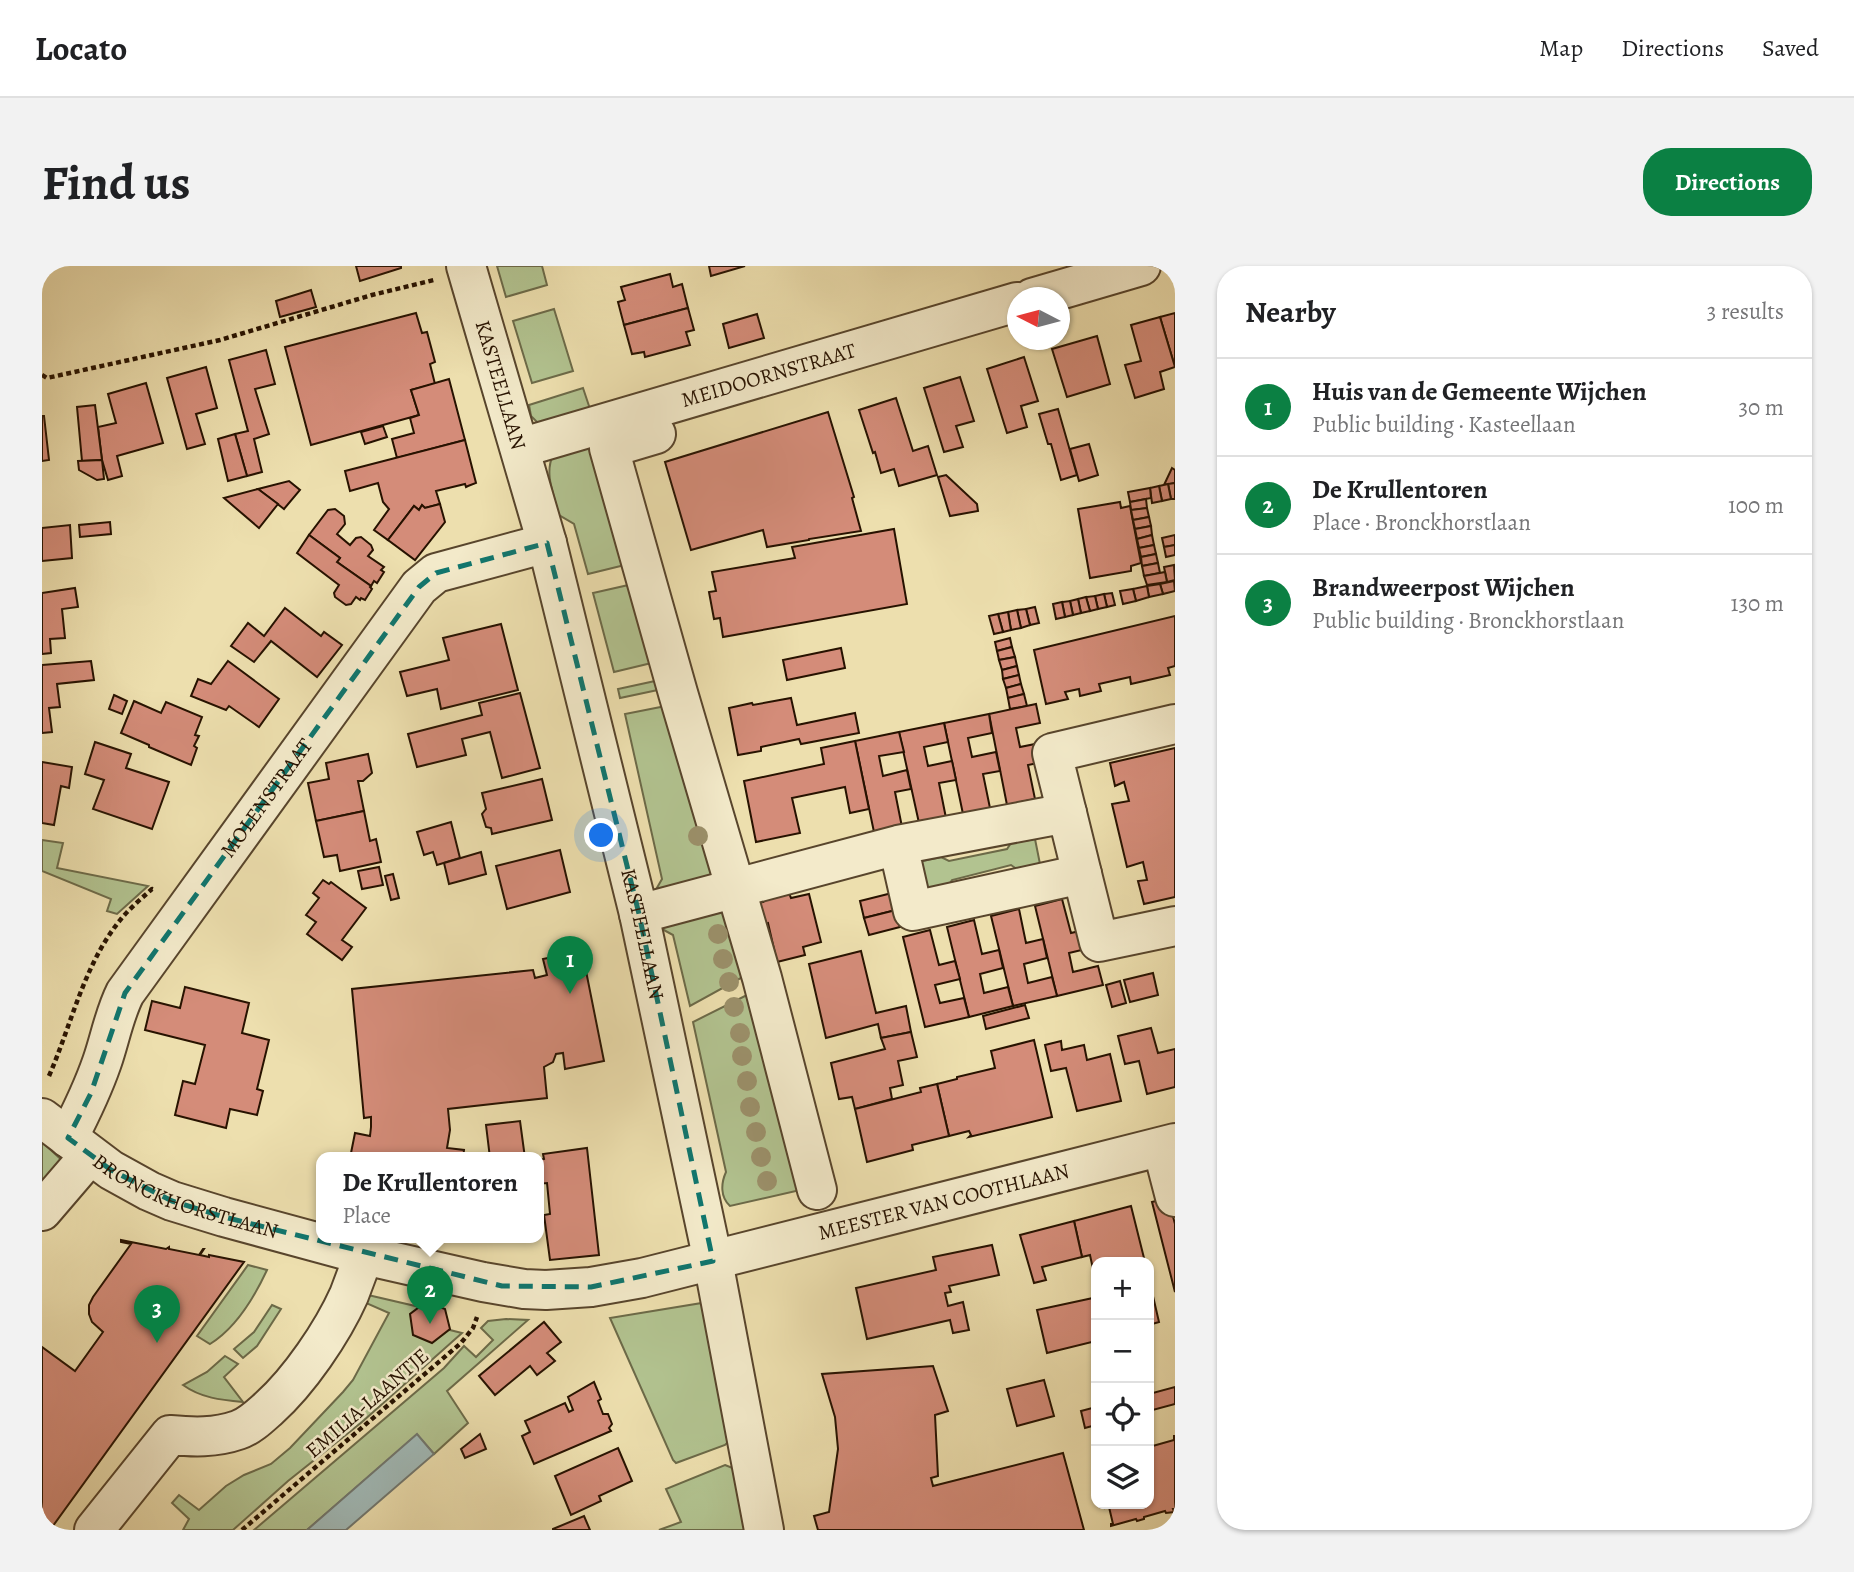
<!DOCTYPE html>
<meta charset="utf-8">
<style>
:root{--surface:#fff;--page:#f2f2f2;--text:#202124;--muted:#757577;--line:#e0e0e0;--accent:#0b8043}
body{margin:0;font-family:Alegreya,serif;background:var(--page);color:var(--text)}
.controls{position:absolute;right:21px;bottom:21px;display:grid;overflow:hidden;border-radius:14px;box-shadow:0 2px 5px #0004}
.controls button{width:63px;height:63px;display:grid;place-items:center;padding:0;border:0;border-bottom:2px solid var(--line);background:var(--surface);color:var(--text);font:35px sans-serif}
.compass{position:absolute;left:965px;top:21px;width:63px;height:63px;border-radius:50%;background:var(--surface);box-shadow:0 2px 5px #0004;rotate:276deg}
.you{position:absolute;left:560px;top:570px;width:24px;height:24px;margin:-18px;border:5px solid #fff;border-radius:50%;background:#1a73e8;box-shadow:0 0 0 10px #1a73e833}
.badge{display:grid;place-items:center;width:46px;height:46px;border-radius:50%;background:var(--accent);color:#fff;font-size:23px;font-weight:700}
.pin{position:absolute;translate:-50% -58px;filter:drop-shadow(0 2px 4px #0008)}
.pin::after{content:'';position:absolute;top:37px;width:24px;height:21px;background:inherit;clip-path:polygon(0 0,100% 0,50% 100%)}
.popup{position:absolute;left:274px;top:886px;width:228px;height:91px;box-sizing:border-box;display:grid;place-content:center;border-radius:14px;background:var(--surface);filter:drop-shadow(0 2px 5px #0005);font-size:23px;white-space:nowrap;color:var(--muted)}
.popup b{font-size:26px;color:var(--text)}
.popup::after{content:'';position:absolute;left:50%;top:100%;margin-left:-14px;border:14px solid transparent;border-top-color:var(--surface)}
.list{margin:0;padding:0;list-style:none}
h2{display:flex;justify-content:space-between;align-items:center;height:91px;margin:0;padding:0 28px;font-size:30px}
h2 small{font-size:23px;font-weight:400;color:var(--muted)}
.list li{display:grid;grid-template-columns:46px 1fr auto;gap:21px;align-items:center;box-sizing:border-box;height:98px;padding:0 28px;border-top:2px solid var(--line)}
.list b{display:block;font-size:26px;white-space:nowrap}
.list p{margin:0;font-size:23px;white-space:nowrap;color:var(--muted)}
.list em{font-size:23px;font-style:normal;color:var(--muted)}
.icon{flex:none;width:38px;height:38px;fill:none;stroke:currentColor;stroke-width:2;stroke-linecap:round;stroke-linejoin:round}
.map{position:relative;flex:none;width:1133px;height:1264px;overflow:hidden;border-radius:28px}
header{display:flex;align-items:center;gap:42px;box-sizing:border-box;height:98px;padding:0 35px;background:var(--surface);border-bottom:2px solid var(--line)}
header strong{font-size:33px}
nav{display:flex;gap:38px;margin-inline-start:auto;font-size:24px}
.intro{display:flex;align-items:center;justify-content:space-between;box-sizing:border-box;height:168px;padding:0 42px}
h1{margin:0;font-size:49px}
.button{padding:18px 32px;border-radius:28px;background:var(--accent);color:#fff;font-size:24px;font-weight:700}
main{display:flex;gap:42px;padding:0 42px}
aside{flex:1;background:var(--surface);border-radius:28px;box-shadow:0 2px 5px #0004}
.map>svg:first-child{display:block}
.green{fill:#b2c390;stroke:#6c6a48;stroke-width:2}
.water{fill:#a0b9b7;stroke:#70766e;stroke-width:2}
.building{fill:#d48c79;stroke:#271200;stroke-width:2}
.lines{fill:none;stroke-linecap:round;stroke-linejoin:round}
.minor-casing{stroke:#58452c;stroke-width:42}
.path{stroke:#271200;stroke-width:4.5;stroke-dasharray:5 3.5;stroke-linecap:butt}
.minor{stroke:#f3eaca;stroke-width:38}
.tree{fill:#9b906a}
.marked{fill:none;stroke:#0f766e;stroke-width:5;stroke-dasharray:14 9;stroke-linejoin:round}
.labels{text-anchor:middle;stroke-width:5;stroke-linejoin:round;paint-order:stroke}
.street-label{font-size:21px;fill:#271200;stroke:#f3eaca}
</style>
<header>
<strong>Locato</strong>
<nav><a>Map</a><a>Directions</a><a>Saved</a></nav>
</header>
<div class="intro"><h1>Find us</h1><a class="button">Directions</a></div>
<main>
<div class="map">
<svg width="1133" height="1264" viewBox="0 0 1133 1264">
<rect width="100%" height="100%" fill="#eddfae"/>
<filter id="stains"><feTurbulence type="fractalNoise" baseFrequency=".00286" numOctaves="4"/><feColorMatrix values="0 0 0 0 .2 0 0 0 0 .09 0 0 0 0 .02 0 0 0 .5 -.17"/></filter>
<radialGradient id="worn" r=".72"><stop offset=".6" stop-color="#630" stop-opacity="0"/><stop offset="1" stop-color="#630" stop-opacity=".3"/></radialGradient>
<g class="green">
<polygon points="455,0 500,0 505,19 464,31"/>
<polygon points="512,43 531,105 490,117 471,55"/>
<polygon points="541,122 550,149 496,157 489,150 487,139"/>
<path d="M558 174 595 296 546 308 532 258 517 249C512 229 502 208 511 189Z"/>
<polygon points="591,318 622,394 572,406 551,327"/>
<polygon points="627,412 630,421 578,432 576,423"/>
<polygon points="634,438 686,617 612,627 620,613 583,448"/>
<polygon points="993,573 998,598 976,604 969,599 910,614 906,620 883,625 876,596 899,591 907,595 965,583 969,577"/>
<polygon points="0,574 21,577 15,602 106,620 75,648 65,645 69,633 0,605"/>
<polygon points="688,634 708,707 648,740 631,669 620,663 618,652"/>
<path d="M713 725 767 922 688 940C678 931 679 917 684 906L651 756Z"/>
<polygon points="0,876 24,898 0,927"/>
<path d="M206 999 225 1004C212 1032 194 1062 168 1078L155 1070Z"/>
<polygon points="326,1029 386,1043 404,1063 420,1067 320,1156 246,1215 191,1264 141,1264 147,1253 130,1237 137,1229 157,1244 184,1220 202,1209 229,1198 248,1182 301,1126 311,1114 347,1047 324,1037"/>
<polygon points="666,1036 690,1172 683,1179 634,1197 631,1194 568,1052"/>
<polygon points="230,1039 239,1043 215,1080 201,1092 192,1083 212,1066"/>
<polygon points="464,1053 486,1054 405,1125 426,1157 392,1188 375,1169 265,1264 212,1264 402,1102 422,1080 434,1091 451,1074 439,1062 446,1055"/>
<path d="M183 1090 196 1098 182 1111 201 1136C179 1134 159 1132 141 1119L165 1106Z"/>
<polygon points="683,1199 698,1205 711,1264 617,1264 639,1256 624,1223"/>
</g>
<polygon class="water" points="375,1168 392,1188 304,1264 265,1264"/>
<g class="building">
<polygon points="314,0 359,0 359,2 318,15"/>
<polygon points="667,0 703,0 669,10"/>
<polygon points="628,8 631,21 640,18 646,42 582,59 576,36 583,34 579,21"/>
<polygon points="269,24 274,41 238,51 234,35"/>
<polygon points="646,42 652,64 644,66 648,79 603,91 602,86 590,88 582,59"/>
<polygon points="374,47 380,67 385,66 393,96 388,98 393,118 369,124 377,149 269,179 243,81"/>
<polygon points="1133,47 1133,101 1118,51"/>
<polygon points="715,48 722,72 687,82 681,58"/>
<polygon points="1118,51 1133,101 1118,106 1122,123 1093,132 1083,99 1099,95 1089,59"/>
<polygon points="1055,70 1068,118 1025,131 1010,83"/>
<polygon points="224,84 233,118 213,123 227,168 212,173 220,206 205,210 193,168 206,165 187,94"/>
<polygon points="982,91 996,135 979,140 985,161 965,167 945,103"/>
<polygon points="164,101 175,142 154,148 163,178 145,183 125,112"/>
<polygon points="918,111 932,155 914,160 921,181 902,186 882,122"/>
<polygon points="407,113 423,174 355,192 350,173 372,167 368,152 377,149 369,124"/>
<polygon points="104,117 121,177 75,190 80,210 66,214 60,194 56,161 74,157 66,128"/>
<polygon points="854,132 871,185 886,180 895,209 857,220 852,203 839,207 833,186 831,187 817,144"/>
<polygon points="53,139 60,194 40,195 35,141"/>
<polygon points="1016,143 1035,209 1019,214 1009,178 1006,178 997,148"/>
<polygon points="786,146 812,231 810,232 819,265 767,273 767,274 725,281 721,264 649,284 623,196"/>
<polygon points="0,150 2,150 7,194 0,195"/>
<polygon points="341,160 345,171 323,178 319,166"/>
<polygon points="193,168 205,210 186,215 176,173"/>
<polygon points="423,174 434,217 426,220 424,221 423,218 394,225 398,238 383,242 380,239 377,244 372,240 346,274 332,264 347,243 341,236 336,217 308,225 303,205"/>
<polygon points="1047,178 1056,209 1037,215 1028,183"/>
<polygon points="60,194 62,213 55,214 37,204 36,195"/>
<polygon points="1130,202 1133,204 1133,217 1122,219"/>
<polygon points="904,209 935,238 936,245 908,250 896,211"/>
<polygon points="247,215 258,224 242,243 216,223"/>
<polygon points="1133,217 1133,233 1129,233 1126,218"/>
<polygon points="1126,218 1129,233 1120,235 1117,220"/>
<polygon points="1117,220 1120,235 1110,237 1108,222"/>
<polygon points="1108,222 1109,232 1088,236 1086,226"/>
<polygon points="216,223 236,238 217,262 182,232"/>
<polygon points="1104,233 1105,242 1089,244 1088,236"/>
<polygon points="1078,236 1079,242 1088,240 1099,297 1089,300 1089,305 1048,312 1036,243"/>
<polygon points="398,238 403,256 373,294 346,274 372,240 377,244 380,239 383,242"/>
<polygon points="1105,242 1107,251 1091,254 1089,244"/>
<polygon points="293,243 302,250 303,258 295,268 308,279 314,272 319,271 329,279 331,284 326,290 342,301 339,304 342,306 335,317 332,315 329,320 295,296 298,292 267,269 286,244"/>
<polygon points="1107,251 1109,260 1093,263 1091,254"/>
<polygon points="68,256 69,268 38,271 37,259"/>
<polygon points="28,259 30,292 0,295 0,262"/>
<polygon points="1109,260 1110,269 1095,273 1093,263"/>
<polygon points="852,263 865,338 681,371 678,352 672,353 667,326 674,325 670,306 753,292 750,281"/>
<polygon points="267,269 298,292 295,296 329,320 328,321 330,323 323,334 319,332 318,334 314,331 309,338 304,339 293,331 292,327 297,319 255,287"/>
<polygon points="1110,269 1112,279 1097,282 1095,273"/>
<polygon points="1133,269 1133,279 1122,281 1120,272"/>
<polygon points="1112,279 1114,288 1099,291 1097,282"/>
<polygon points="1133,279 1133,289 1124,291 1122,281"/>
<polygon points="1114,288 1116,297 1100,300 1099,291"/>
<polygon points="1116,297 1118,307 1102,310 1100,300"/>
<polygon points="1132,299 1133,314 1125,316 1122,301"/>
<polygon points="1123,306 1125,316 1105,319 1102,310"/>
<polygon points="1132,315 1133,325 1121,328 1118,318"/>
<polygon points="1118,318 1121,328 1107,331 1105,320"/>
<polygon points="1105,320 1107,331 1094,335 1091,323"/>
<polygon points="33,322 36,341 20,343 23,372 8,373 9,387 0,388 0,327"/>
<polygon points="1091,323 1094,335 1081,338 1078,325"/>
<polygon points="1070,327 1073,339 1065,341 1062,328"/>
<polygon points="1062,328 1065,341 1056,343 1053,330"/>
<polygon points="1053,330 1056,343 1048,345 1044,331"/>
<polygon points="1044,331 1048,345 1039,347 1036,333"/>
<polygon points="1036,333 1039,347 1031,349 1028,335"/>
<polygon points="1028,335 1031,349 1023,351 1020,336"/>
<polygon points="1020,336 1023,351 1014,353 1011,338"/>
<polygon points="993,341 997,357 988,359 984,343"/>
<polygon points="243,342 279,370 282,366 300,379 275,411 229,375 212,396 189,380 206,357 222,370"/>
<polygon points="984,343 988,359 979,362 975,344"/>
<polygon points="975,344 979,362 969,364 966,346"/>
<polygon points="966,346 969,364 961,366 956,348"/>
<polygon points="956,348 961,366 952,368 947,350"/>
<polygon points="1133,350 1133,400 1126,402 1128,409 1089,418 1088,411 1057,418 1059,425 1038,430 1037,423 1023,426 1026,433 1004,438 992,384"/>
<polygon points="459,358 476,424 399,443 395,423 365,430 358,406 407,394 401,372"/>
<polygon points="968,372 970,381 955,385 953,376"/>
<polygon points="970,381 973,391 957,394 955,385"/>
<polygon points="799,382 803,402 745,414 741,394"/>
<polygon points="973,391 975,400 960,404 957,394"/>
<polygon points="49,395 52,414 15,418 18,441 7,442 10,466 0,467 0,399"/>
<polygon points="186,395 237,433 217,461 187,440 184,444 149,430 156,413 169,418"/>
<polygon points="975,400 977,409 961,413 960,404"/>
<polygon points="977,409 979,418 964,422 961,413"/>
<polygon points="979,418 982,428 966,432 964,422"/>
<polygon points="478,427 498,502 460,512 448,466 420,473 424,489 375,501 366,468 440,449 437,437"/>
<polygon points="982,428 985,440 968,443 966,432"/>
<polygon points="72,429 85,435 80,448 67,443"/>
<polygon points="749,432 755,459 813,447 817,467 759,478 757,473 719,481 719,485 696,489 687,442 710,437 711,439"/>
<polygon points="92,435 119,447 124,436 160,451 153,469 157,470 152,480 155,482 149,499 107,481 107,479 79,467"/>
<polygon points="994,438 998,457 974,462 978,481 1003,476 1006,495 986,499 993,533 965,539 947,448"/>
<polygon points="947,448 950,467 926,472 930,491 954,486 958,505 941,508 948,542 921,548 902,457"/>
<polygon points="902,457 906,476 882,481 886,500 910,495 914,514 897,517 904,552 877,557 857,466"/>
<polygon points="857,466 862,486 837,490 841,510 865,504 869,523 853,526 860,561 832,566 813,475"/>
<polygon points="813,475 827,543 808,547 803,521 750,532 758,567 714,576 702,515 782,498 779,482"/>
<polygon points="53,476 89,488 84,502 127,516 110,563 51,543 62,514 43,508"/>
<polygon points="1133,482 1133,631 1102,638 1096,615 1105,614 1101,596 1085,601 1070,538 1087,535 1082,516 1073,520 1068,497"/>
<polygon points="326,488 330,507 321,515 316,515 322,545 274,555 266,517 287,513 284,497"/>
<polygon points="0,496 30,501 27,522 19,520 12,559 0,557"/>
<polygon points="500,513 510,554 450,568 449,562 444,561 440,548 444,543 440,527"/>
<polygon points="322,545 328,575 334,573 339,596 298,605 295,589 282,591 274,555"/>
<polygon points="409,556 418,592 395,599 391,586 382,589 375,566"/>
<polygon points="518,584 528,626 465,643 454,600"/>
<polygon points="439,586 444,608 407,618 402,597"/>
<polygon points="337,601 341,619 320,623 316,605"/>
<polygon points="351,608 357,632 349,634 343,610"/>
<polygon points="281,614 287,618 289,616 324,642 300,674 310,681 300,694 265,668 274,656 264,649 277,632 271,627"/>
<polygon points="747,627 749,632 767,628 779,676 761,681 763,689 735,696 726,657 720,659 713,638 721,636 720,634"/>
<polygon points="850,627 854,644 822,652 818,635"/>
<polygon points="1020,633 1029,667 1046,663 1052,681 1027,687 1031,706 1056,700 1061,719 1015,730 993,640"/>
<polygon points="977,643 984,677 1001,673 1005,692 982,698 986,717 1010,711 1015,730 971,740 949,650"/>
<polygon points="854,644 858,661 827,669 822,652"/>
<polygon points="932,654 940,688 957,684 961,702 938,708 942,727 966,721 971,740 927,751 905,661"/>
<polygon points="888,664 897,699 913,695 918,713 893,719 898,737 922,732 927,751 883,761 861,671"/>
<polygon points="540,685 562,795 523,803 521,787 514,788 511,796 502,801 505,832 406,843 408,864 405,882 422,884 421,892 308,892 313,867 328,870 329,861 329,851 322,852 310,723 491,704 493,712 505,709 501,693"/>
<polygon points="819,685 834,747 864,740 869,766 839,772 836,758 784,772 767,698"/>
<polygon points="1111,707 1116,729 1088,736 1082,714"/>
<polygon points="1078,715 1084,737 1070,741 1064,719"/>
<polygon points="143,721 207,737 200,767 227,774 215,823 221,825 215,849 188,843 184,862 133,849 141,815 153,818 163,779 103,764 110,735 138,742"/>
<polygon points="983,739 987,752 944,763 941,750"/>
<polygon points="1109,762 1116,787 1133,783 1133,821 1105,828 1097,795 1083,798 1076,770"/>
<polygon points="869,766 875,791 856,795 861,819 848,822 850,833 813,843 810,831 797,833 789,797 843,783 839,772"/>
<polygon points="992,774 1010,851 927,871 929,869 927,865 907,870 895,818 915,813 915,811 953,802 949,785"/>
<polygon points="1019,775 1020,784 1042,779 1045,794 1068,788 1079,835 1035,845 1024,802 1009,805 1003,779"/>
<polygon points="895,818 907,870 870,879 871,884 825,896 813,843 879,826 878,822"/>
<polygon points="478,855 483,892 448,892 444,859"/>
<polygon points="545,882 557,989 508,994 502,949 508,948 505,917 496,918 496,894 502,893 501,888"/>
<polygon points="1126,932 1133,958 1133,1026 1110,936"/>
<polygon points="1089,940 1103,996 1054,996 1054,1017 1048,989 1040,991 1032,955"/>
<polygon points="1032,955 1040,991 1000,1001 1004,1014 992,1017 978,969"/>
<polygon points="79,974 124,983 127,981 127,983 157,989 161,983 162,983 158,989 167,991 167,989 202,996 8,1264 0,1264 0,1081 33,1105 61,1066 50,1056 47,1048 47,1039 51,1031 89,978 79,976"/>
<polygon points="950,979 957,1009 907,1020 909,1026 903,1027 906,1040 921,1036 927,1064 911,1067 908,1054 825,1073 814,1022 894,1004 891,991"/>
<polygon points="1107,1013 1117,1056 1107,1059"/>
<polygon points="1051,1032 1054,1046 1054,1075 1005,1087 995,1044"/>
<polygon points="384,1036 403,1043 408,1063 390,1077 371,1069 368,1048"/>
<polygon points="502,1056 519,1076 505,1087 513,1095 495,1109 488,1100 453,1129 437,1110"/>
<polygon points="891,1100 906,1145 893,1149 896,1210 889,1212 891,1220 1021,1187 1042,1264 776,1264 772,1250 787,1246 796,1183 793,1151 780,1108"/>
<polygon points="1002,1114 1012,1150 975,1160 965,1123"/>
<polygon points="552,1116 559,1133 556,1135 561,1148 566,1148 570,1158 567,1162 569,1165 492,1198 480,1170 488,1166 483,1155 523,1137 527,1146 531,1144 526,1131"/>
<polygon points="1133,1121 1133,1138 1107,1145 1107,1128"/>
<polygon points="1054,1141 1054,1159 1043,1162 1039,1145"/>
<polygon points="438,1168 444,1183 423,1192 419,1183"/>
<polygon points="1132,1170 1133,1170 1133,1243 1131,1243 1132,1246 1124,1247 1123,1245 1102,1251 1102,1253 1095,1255 1094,1253 1069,1260 1069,1258 1071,1258 1067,1241 1063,1242 1062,1238 1107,1238 1107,1181 1132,1174"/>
<polygon points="576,1182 590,1215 557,1230 559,1235 529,1249 513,1210"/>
<polygon points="542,1250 548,1264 511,1264 511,1263"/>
</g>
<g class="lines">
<g class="minor-casing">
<g id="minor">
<path id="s1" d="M424 0 505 277 597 648 671 995 722 1264"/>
<polyline points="990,32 1099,0"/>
<polyline points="614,168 567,182 636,427 720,712 775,924"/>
<path id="s2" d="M478 182 975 36"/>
<polyline points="1025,547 1010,487 1133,458"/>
<polyline points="1040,608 1057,676 1133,660"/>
<polyline points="597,648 856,579 1025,547 1040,608 871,645 856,579"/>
<path id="s3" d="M0 852 69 904 107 925 130 935 182 951 322 989 441 1016 482 1023 504 1024 549 1021 600 1012 1133 877"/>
<path id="s4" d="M26 872C39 847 51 822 60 796 68 773 72 749 83 727L377 321 394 307 505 277"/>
<polyline points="1120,881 1133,931"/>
<polyline points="0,945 48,889"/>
<path d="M52 1264 128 1169C151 1171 173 1172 196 1164 208 1160 218 1150 227 1142 257 1115 290 1067 307 1029 312 1016 317 1002 322 989"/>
</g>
</g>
<g class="path">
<polyline points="0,109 5,112 178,74 330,29 392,14"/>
<path d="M7 810C30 757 42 698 79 653 88 642 100 632 110 623L113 624"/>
<polyline points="200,1264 419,1077 431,1062 435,1051"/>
</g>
<use href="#minor" class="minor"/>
</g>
<g class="tree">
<circle cx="656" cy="570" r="10"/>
<circle cx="676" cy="668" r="10"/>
<circle cx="681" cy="693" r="10"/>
<circle cx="687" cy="716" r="10"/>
<circle cx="692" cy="741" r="10"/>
<circle cx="698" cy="767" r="10"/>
<circle cx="700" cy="790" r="10"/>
<circle cx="705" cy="815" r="10"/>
<circle cx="708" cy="841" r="10"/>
<circle cx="714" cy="866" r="10"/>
<circle cx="719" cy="891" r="10"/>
<circle cx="725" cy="915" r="10"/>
</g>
<path class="marked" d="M505 277 597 648 671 995 549 1021 460 1020 182 951 130 935 69 904 26 872 49 827 83 727 377 321 394 307Z"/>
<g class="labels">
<g class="street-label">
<text dy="7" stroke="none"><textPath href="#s2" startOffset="259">MEIDOORNSTRAAT</textPath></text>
<text dy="7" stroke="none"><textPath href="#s1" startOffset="124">KASTEELLAAN</textPath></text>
<text dy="7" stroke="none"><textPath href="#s4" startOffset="397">MOLENSTRAAT</textPath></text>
<text dy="7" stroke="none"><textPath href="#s1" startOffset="691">KASTEELLAAN</textPath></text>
<text dy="7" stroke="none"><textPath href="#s3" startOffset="166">BRONCKHORSTLAAN</textPath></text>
<text dy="7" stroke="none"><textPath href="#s3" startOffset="948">MEESTER VAN COOTHLAAN</textPath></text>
<text transform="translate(325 1137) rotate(-41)" y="7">EMILIA-LAANTJE</text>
</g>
</g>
<rect width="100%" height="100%" filter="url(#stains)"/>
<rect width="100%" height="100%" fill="url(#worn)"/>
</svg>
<div class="controls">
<button>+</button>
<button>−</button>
<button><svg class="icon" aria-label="locate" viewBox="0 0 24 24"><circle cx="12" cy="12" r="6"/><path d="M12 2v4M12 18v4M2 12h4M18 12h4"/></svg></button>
<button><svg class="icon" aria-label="layers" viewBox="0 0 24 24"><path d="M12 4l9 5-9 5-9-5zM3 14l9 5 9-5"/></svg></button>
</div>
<svg class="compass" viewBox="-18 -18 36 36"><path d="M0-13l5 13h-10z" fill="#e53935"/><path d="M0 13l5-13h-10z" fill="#757577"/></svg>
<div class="you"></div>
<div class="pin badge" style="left:528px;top:728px">1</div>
<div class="pin badge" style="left:388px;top:1058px">2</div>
<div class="popup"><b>De Krullentoren</b>Place</div>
<div class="pin badge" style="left:115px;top:1077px">3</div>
</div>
<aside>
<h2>Nearby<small>3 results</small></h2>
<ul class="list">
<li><span class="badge">1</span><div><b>Huis van de Gemeente Wijchen</b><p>Public building · Kasteellaan</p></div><em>30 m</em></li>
<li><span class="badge">2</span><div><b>De Krullentoren</b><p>Place · Bronckhorstlaan</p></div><em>100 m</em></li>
<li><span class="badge">3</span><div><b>Brandweerpost Wijchen</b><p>Public building · Bronckhorstlaan</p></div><em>130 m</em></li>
</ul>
</aside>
</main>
